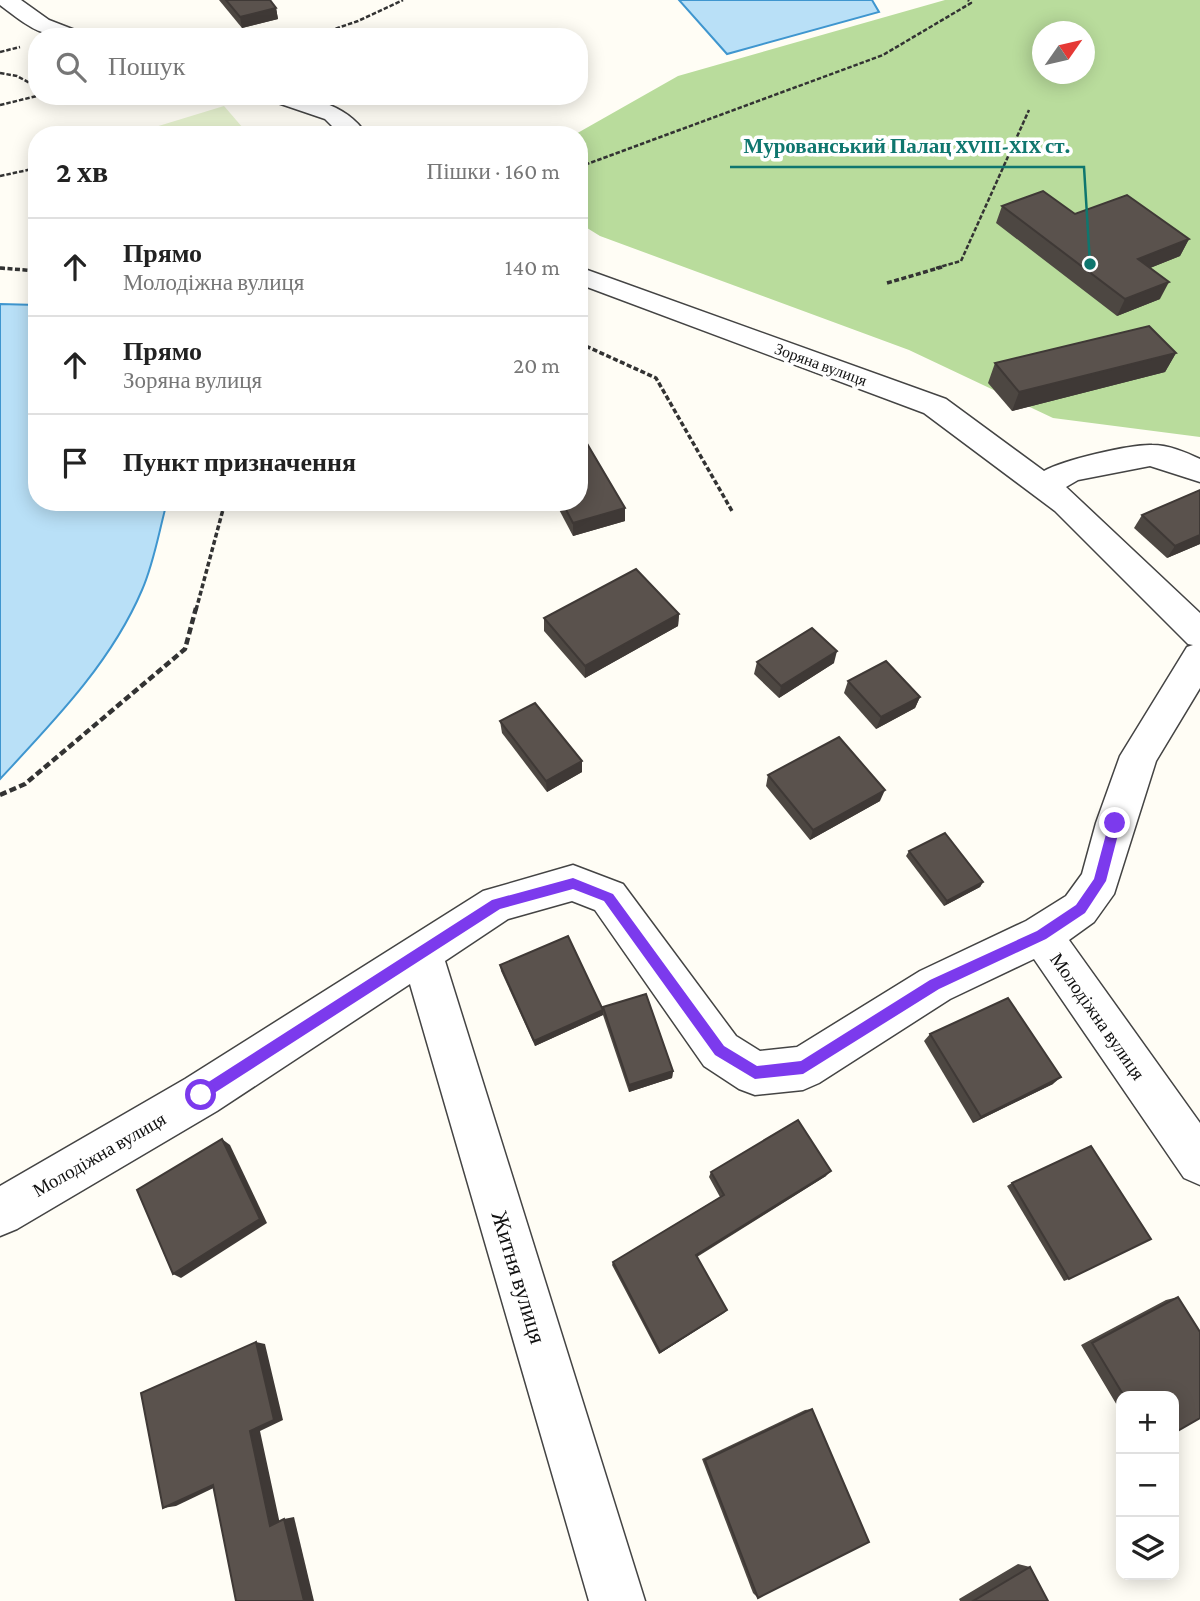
<!DOCTYPE html>
<html lang="uk">
<meta charset="utf-8">
<style>
:root{--surface:#fff;--page:#f6f6f6;--text:#222;--muted:#767676;--line:#e0e0e0}
body{margin:0;font-family:"Crimson Pro",serif;background:var(--page);color:var(--text)}
.controls{position:absolute;right:21px;bottom:21px;display:grid;overflow:hidden;border-radius:14px;box-shadow:0 4px 18px #0003}
.controls button{width:63px;height:63px;display:grid;place-items:center;padding:0;border:0;border-bottom:2px solid var(--line);background:var(--surface);color:var(--text);font:35px sans-serif}
.compass{position:absolute;left:1032px;top:21px;width:63px;height:63px;border-radius:50%;background:var(--surface);box-shadow:0 4px 18px #0003;rotate:56deg}
.stop{position:absolute;width:21px;height:21px;margin:-16px;border:5px solid #7c3aed;border-radius:50%;background:#fff}
.stop.end{background:#7c3aed;border-color:#fff;box-shadow:0 2px 7px #0008}
.list{margin:0;padding:0;list-style:none}
h2{display:flex;justify-content:space-between;align-items:center;height:91px;margin:0;padding:0 28px;font-size:30px}
h2 small{font-size:23px;font-weight:400;color:var(--muted)}
.list li{display:grid;grid-template-columns:46px 1fr auto;gap:21px;align-items:center;box-sizing:border-box;height:98px;padding:0 28px;border-top:2px solid var(--line)}
.list b{display:block;font-size:26px;white-space:nowrap}
.list p{margin:0;font-size:23px;white-space:nowrap;color:var(--muted)}
.list em{font-size:23px;font-style:normal;color:var(--muted)}
.icon{flex:none;width:38px;height:38px;fill:none;stroke:currentColor;stroke-width:2;stroke-linecap:round;stroke-linejoin:round}
.map{position:relative;flex:none;width:1200px;height:1601px;overflow:hidden}
.search{position:absolute;background:var(--surface);box-shadow:0 4px 18px #0003;left:28px;top:28px;width:560px;height:77px;display:flex;align-items:center;gap:18px;box-sizing:border-box;padding:0 24px;border-radius:28px;color:var(--muted);font-size:26px}
.panel{position:absolute;background:var(--surface);box-shadow:0 4px 18px #0003;left:28px;top:126px;width:560px;height:385px;border-radius:28px}
.map>svg:first-child{display:block}
.forest{fill:#b9dc9c;fill-rule:evenodd}
.pitch{fill:#e6f2cf}
.water{fill:#b9e0f7;stroke:#3f96cf;stroke-width:2}
.lines{fill:none;stroke-linecap:round;stroke-linejoin:round}
.minor-casing{stroke:#444;stroke-width:3}
.path-far2{stroke:#333;stroke-width:2.5;stroke-dasharray:4.5 2;stroke-linecap:butt}
.path-far1{stroke:#333;stroke-width:3.5;stroke-dasharray:5 2.5;stroke-linecap:butt}
.path{stroke:#333;stroke-width:4.5;stroke-dasharray:7 3.5;stroke-linecap:butt}
.minor{fill:#fff;fill-rule:evenodd}
.wall{fill:#4d4742}
.shaded-wall{fill:#3f3936}
.building{fill:#5a524d;stroke:#3f3936;stroke-width:2}
.route{fill:#7c3aed}
.labels{text-anchor:middle;stroke-width:7;stroke-linejoin:round;paint-order:stroke}
.far-street-label{font-size:16px;fill:#111;stroke:#fff}
.street-label{font-size:19px;fill:#111;stroke:#fff}
.near-street-label{font-size:23px;fill:#111;stroke:#fff}
.leader{fill:none;stroke:#0f766e;stroke-width:2.5}
.callout-dot{fill:#0f766e;stroke:#fff;stroke-width:2.5}
.callout-label{font-size:21px;text-anchor:middle;font-weight:bold;fill:#0f766e;stroke:#fff;stroke-width:7;stroke-linejoin:round;paint-order:stroke}
</style>
<div class="map">
<svg width="1200" height="1601" viewBox="0 0 1200 1601">
<rect width="100%" height="100%" fill="#fffdf5"/>
<path class="forest" d="M945 0H1200V437L1053 418 909 350 600 236 579 223V135H574L678 76ZM1042 32H1084V74H1042Z"/>
<polygon class="pitch" points="224,106 249,135 129,135"/>
<g class="water">
<polygon points="679,0 872,0 879,12 727,54"/>
<path d="M0 304 37 305V502H167C159 531 154 563 142 590 111 663 53 722 0 779Z"/>
</g>
<g class="lines">
<g class="minor-casing">
<g id="minor">
<path d="M0 0H21L49 20 80 32 83 37C40 37 33 30 0 5Z"/>
<path d="M269 96C306 96 344 101 367 135H341L325 119 272 101Z"/>
<path d="M579 267 946 399 1044 471C1063 460 1131 444 1152 445 1169 445 1185 452 1200 459V482L1150 466 1078 480 1066 487 1200 613V688L1156 761 1114 894 1094 922 1069 940 1200 1123V1185L1184 1178 1034 959 950 999 819 1083 803 1090 755 1095 739 1089 704 1066 595 910 572 901 508 919 445 961 645 1601H589L410 984 217 1111 17 1229 0 1236V1186L185 1079 483 891 573 865 623 884 736 1036 760 1051 797 1047 920 971 1026 921 1066 896 1082 874 1096 823 1120 756 1187 647 1193 645 1188 644 1055 511 924 413 579 284Z"/>
</g>
</g>
<g class="path-far2">
<polyline points="311,37 358,21 403,0"/>
<polyline points="0,52 20,47"/>
<polyline points="0,73 17,76 37,87"/>
<polyline points="0,105 37,96"/>
<polyline points="579,167 883,55 971,3 968,0"/>
<polyline points="0,176 37,168"/>
<polyline points="0,268 5,268"/>
<polyline points="936,268 961,261 1029,110"/>
</g>
<g class="path-far1">
<polyline points="0,268 37,271"/>
<polyline points="887,283 942,267"/>
<polyline points="579,343 656,378 732,511"/>
<polyline points="196,610 225,502"/>
</g>
<polyline class="path" points="0,795 25,784 185,649 196,608"/>
<use href="#minor" class="minor"/>
</g>
<g class="wall">
<polygon points="219,0 270,0 276,8 278,19 242,28"/>
<polygon points="1002,206 1189,239 1180,256 1150,268 1160,299 1117,316 996,223"/>
<polygon points="1176,353 1165,372 1012,411 988,383 995,363"/>
<polygon points="1200,490 1200,544 1167,558 1134,528 1142,515"/>
<polygon points="555,502 579,502 625,521 573,536"/>
<polygon points="679,614 678,626 585,678 544,631 544,618"/>
<polygon points="757,662 834,663 779,698 754,674"/>
<polygon points="848,681 920,697 915,708 876,729 844,693"/>
<polygon points="500,721 582,772 547,792 502,733"/>
<polygon points="768,775 880,801 810,840 766,786"/>
<polygon points="909,851 983,882 980,887 944,906 906,856"/>
<polygon points="500,965 603,1015 535,1046 501,971"/>
<polygon points="603,1007 673,1071 672,1078 629,1092 603,1015"/>
<polygon points="930,1034 1053,1084 973,1123 924,1041"/>
<polygon points="711,1172 826,1176 697,1257 727,1310 659,1354 612,1265 613,1262 720,1197 709,1177"/>
<polygon points="1012,1183 1069,1279 1064,1281 1007,1186"/>
<polygon points="1178,1297 1174,1396 1121,1396 1121,1412 1081,1345 1166,1300"/>
<polygon points="812,1409 758,1598 753,1593 702,1459 805,1410"/>
<polygon points="1018,1564 1030,1567 1048,1601 960,1601 959,1599"/>
</g>
<g class="shaded-wall">
<polygon points="276,8 278,19 242,28 240,17"/>
<polygon points="1189,239 1180,256 1130,276 1138,259"/>
<polygon points="1169,282 1160,299 1117,316 1125,299"/>
<polygon points="1176,353 1165,372 1012,411 1019,392"/>
<polygon points="625,508 625,521 573,536 573,523"/>
<polygon points="1200,535 1200,544 1167,558 1175,546"/>
<polygon points="679,614 678,626 585,678 585,666"/>
<polygon points="837,651 834,663 779,698 781,686"/>
<polygon points="920,697 915,708 876,729 881,717"/>
<polygon points="582,761 582,772 547,792 546,781"/>
<polygon points="885,790 880,801 810,840 813,830"/>
<polygon points="983,882 980,887 944,906 947,901"/>
<polygon points="603,1010 603,1015 535,1046 534,1041"/>
<polygon points="673,1071 672,1078 629,1092 629,1085"/>
<polygon points="1061,1077 1053,1084 973,1123 981,1117"/>
<polygon points="222,1139 230,1145 267,1223 181,1278 173,1274"/>
<polygon points="831,1171 826,1176 694,1258 696,1255"/>
<polygon points="727,1310 724,1313 659,1354 660,1352"/>
<polygon points="256,1342 265,1344 283,1420 260,1431 280,1524 270,1526 250,1431"/>
<polygon points="224,1483 176,1506 163,1508 213,1485"/>
<polygon points="294,1517 314,1601 304,1601 284,1519"/>
</g>
<g class="building">
<polygon points="226,0 270,0 276,8 240,17"/>
<polygon points="1043,191 1075,214 1127,195 1189,239 1138,259 1169,282 1125,299 1002,206"/>
<polygon points="1149,326 1176,353 1019,392 995,363"/>
<polygon points="579,430 625,508 573,523 562,502 579,502"/>
<polygon points="1200,490 1200,535 1175,546 1142,515"/>
<polygon points="636,569 679,614 585,666 544,618"/>
<polygon points="812,628 837,651 781,686 757,662"/>
<polygon points="886,661 920,697 881,717 848,681"/>
<polygon points="535,703 582,761 546,781 500,721"/>
<polygon points="839,737 885,790 813,830 768,775"/>
<polygon points="945,833 983,882 947,901 909,851"/>
<polygon points="568,936 603,1010 534,1041 500,965"/>
<polygon points="646,994 673,1071 629,1085 603,1007"/>
<polygon points="1008,998 1061,1077 981,1117 930,1034"/>
<polygon points="798,1120 831,1171 696,1255 727,1310 660,1352 613,1262 724,1195 711,1172"/>
<polygon points="222,1139 260,1219 173,1274 137,1190"/>
<polygon points="1091,1146 1151,1239 1069,1279 1012,1183"/>
<polygon points="1178,1297 1200,1332 1200,1418 1174,1433 1174,1396 1124,1396 1092,1343"/>
<polygon points="256,1342 274,1420 250,1431 270,1526 284,1519 304,1601 236,1601 213,1485 163,1508 141,1393"/>
<polygon points="812,1409 869,1542 758,1598 705,1460"/>
<polygon points="1030,1567 1048,1601 973,1601"/>
</g>
<polygon class="route" points="1115,818 1121,823 1106,881 1085,913 1046,939 939,989 803,1074 755,1079 715,1055 604,901 573,889 500,909 205,1099 196,1099 194,1095 196,1090 492,900 573,878 613,894 724,1046 757,1066 801,1061 930,980 1037,931 1076,905 1094,879 1109,823"/>
<g class="labels">
<g class="far-street-label">
<text transform="translate(821 364) rotate(20)" y="6">Зоряна вулиця</text>
</g>
<g class="street-label">
<text transform="translate(1098 1016) rotate(55)" y="7">Молодіжна вулиця</text>
<text transform="translate(99 1154) rotate(-30)" y="7">Молодіжна вулиця</text>
</g>
<g class="near-street-label">
<text transform="translate(519 1277) rotate(73)" y="8">Житня вулиця</text>
</g>
</g>
<path class="leader" d="M1090 264L1084 167H730"/>
<circle class="callout-dot" cx="1090" cy="264" r="7"/>
<g class="callout-label">
<text x="907" y="153">Мурованський Палац XVIII-XIX ст.</text>
</g>
</svg>
<div class="controls">
<button>+</button>
<button>−</button>
<button><svg class="icon" aria-label="layers" viewBox="0 0 24 24"><path d="M12 4l9 5-9 5-9-5zM3 14l9 5 9-5"/></svg></button>
</div>
<svg class="compass" viewBox="-18 -18 36 36"><path d="M0-13l5 13h-10z" fill="#e53935"/><path d="M0 13l5-13h-10z" fill="#767676"/></svg>
<div class="stop" style="left:201px;top:1095px"></div>
<div class="stop end" style="left:1115px;top:823px"></div>
<div class="search"><svg class="icon" aria-label="search" viewBox="0 0 24 24"><circle cx="10" cy="10" r="6"/><path d="M15 15l6 6"/></svg>Пошук</div>
<section class="panel">
<h2>2 хв<small>Пішки · 160 m</small></h2>
<ul class="list">
<li><svg class="icon" aria-label="ahead" viewBox="0 0 24 24"><path d="M12 20V5M6 11l6-6 6 6"/></svg><div><b>Прямо</b><p>Молодіжна вулиця</p></div><em>140 m</em></li>
<li><svg class="icon" aria-label="ahead" viewBox="0 0 24 24"><path d="M12 20V5M6 11l6-6 6 6"/></svg><div><b>Прямо</b><p>Зоряна вулиця</p></div><em>20 m</em></li>
<li><svg class="icon" aria-label="arrive" viewBox="0 0 24 24"><path d="M6 21V4h12l-3 4 3 4H6"/></svg><div><b>Пункт призначення</b></div></li>
</ul>
</section>
</div>
